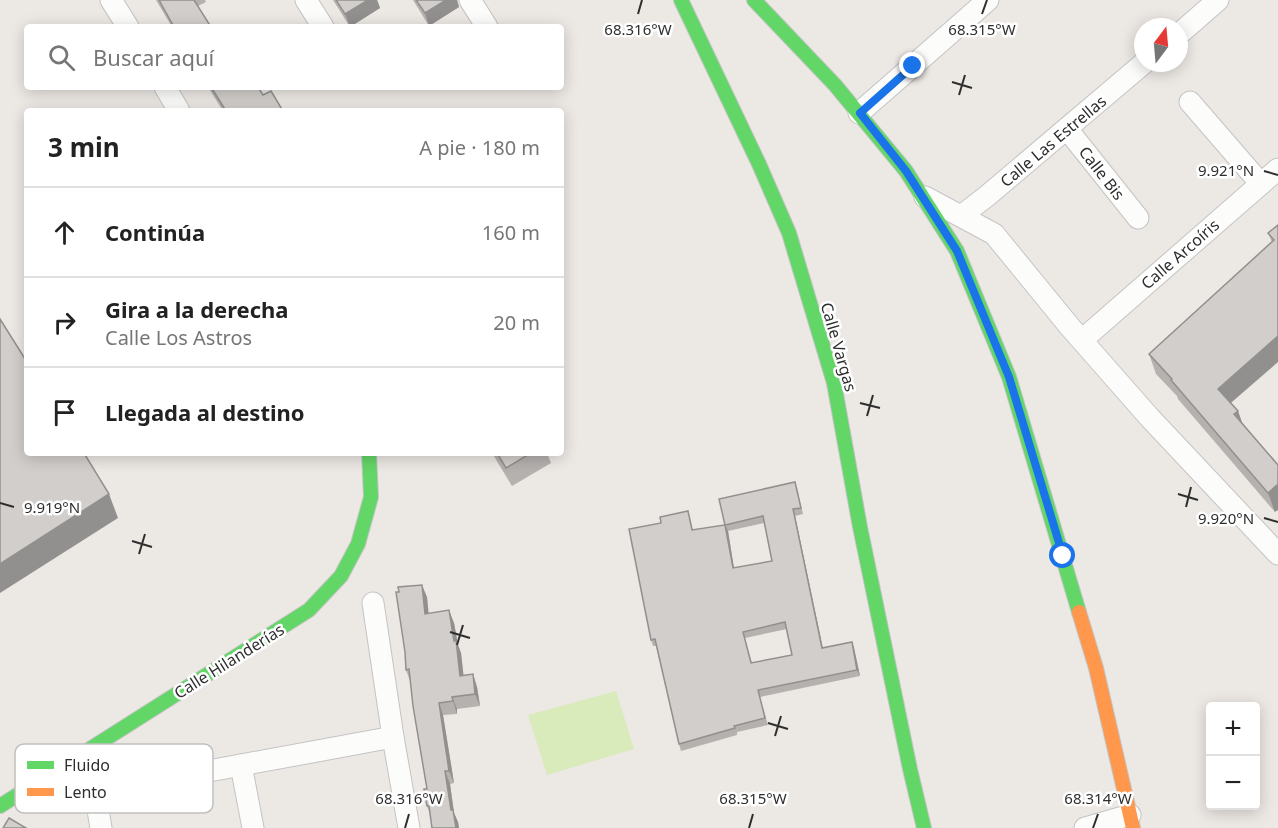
<!DOCTYPE html>
<html lang="es">
<meta charset="utf-8">
<style>
:root{--surface:#fff;--page:#f6f6f6;--text:#222;--muted:#767676;--line:#e0e0e0}
body{margin:0;font-family:"Noto Sans",sans-serif;background:var(--page);color:var(--text)}
.controls{position:absolute;right:18px;bottom:18px;display:grid;overflow:hidden;border-radius:6px;box-shadow:0 3px 15px #0003}
.controls button{width:54px;height:54px;display:grid;place-items:center;padding:0;border:0;border-bottom:2px solid var(--line);background:var(--surface);color:var(--text);font:30px sans-serif}
.compass{position:absolute;left:1134px;top:18px;width:54px;height:54px;border-radius:50%;background:var(--surface);box-shadow:0 3px 15px #0003;rotate:16deg}
.stop{position:absolute;width:18px;height:18px;margin:-14px;border:4px solid #1a73e8;border-radius:50%;background:#fff}
.stop.end{background:#1a73e8;border-color:#fff;box-shadow:0 2px 6px #0008}
.list{margin:0;padding:0;list-style:none}
h2{display:flex;justify-content:space-between;align-items:center;height:78px;margin:0;padding:0 24px;font-size:26px}
h2 small{font-size:20px;font-weight:400;color:var(--muted)}
.list li{display:grid;grid-template-columns:39px 1fr auto;gap:18px;align-items:center;box-sizing:border-box;height:90px;padding:0 24px;border-top:2px solid var(--line)}
.list b{display:block;font-size:22px;white-space:nowrap}
.list p{margin:0;font-size:20px;white-space:nowrap;color:var(--muted)}
.list em{font-size:20px;font-style:normal;color:var(--muted)}
.icon{flex:none;width:33px;height:33px;fill:none;stroke:currentColor;stroke-width:2;stroke-linecap:round;stroke-linejoin:round}
.map{position:relative;flex:none;width:1278px;height:828px;overflow:hidden}
.search{position:absolute;background:var(--surface);box-shadow:0 3px 15px #0003;left:24px;top:24px;width:540px;height:66px;display:flex;align-items:center;gap:15px;box-sizing:border-box;padding:0 21px;border-radius:6px;color:var(--muted);font-size:22px}
.panel{position:absolute;background:var(--surface);box-shadow:0 3px 15px #0003;left:24px;top:108px;width:540px;height:348px;border-radius:6px}
.map>svg:first-child{display:block}
.pitch{fill:#d9eabb}
.lines{fill:none;stroke-linecap:round;stroke-linejoin:round}
.street-casing{stroke:#c5c4c5;stroke-width:23}
.fast-casing{stroke:#c5c4c5;stroke-width:16}
.slow-casing{stroke:#c5c4c5;stroke-width:16}
.street{stroke:#fcfcfb;stroke-width:21}
.fast{stroke:#63d668;stroke-width:14}
.slow{stroke:#ff974d;stroke-width:14}
.wall{fill:#b4b1af;fill-rule:evenodd}
.shaded-wall{fill:#92908e}
.building{fill:#d1cecb;stroke:#92908e;stroke-width:1.5;fill-rule:evenodd}
.route{stroke:#1a73e8;stroke-width:8}
.ticks{fill:none;stroke:#2e2e2e;stroke-width:2}
.labels{text-anchor:middle;stroke-width:5;stroke-linejoin:round;paint-order:stroke}
.street-label{font-size:16px;fill:#2e2e2e;stroke:#fff}
.key{fill:#fff;stroke:#c0c0c0;stroke-width:1.5}
.key-label{font-size:16px;fill:#2e2e2e}
.ticks-label{font-size:15px;text-anchor:middle;fill:#2e2e2e;stroke:#fff;stroke-width:5;stroke-linejoin:round;paint-order:stroke}
</style>
<div class="map">
<svg width="1278" height="828" viewBox="0 0 1278 828">
<rect width="100%" height="100%" fill="#ece8e4"/>
<polygon class="pitch" points="616,691 634,749 547,775 528,715"/>
<g class="lines">
<g class="street-casing">
<g id="street">
<polyline points="111,0 128,27"/>
<polyline points="306,0 323,27"/>
<polyline points="470,0 487,27"/>
<polyline points="1179,34 1218,0"/>
<polyline points="165,87 179,111"/>
<polyline points="1190,102 1261,184"/>
<polyline points="859,113 988,0"/>
<polyline points="1067,129 1138,218"/>
<polyline points="925,197 994,234 1070,327 1150,418 1278,554"/>
<polyline points="961,216 987,196 1144,63"/>
<polyline points="1082,340 1278,169"/>
<polyline points="373,603 393,737 409,828"/>
<polyline points="241,765 253,828"/>
<polyline points="101,828 95,792 393,737"/>
<polyline points="1085,828 1130,815"/>
</g>
</g>
<g class="fast-casing">
<g id="fast">
<polyline points="681,0 759,164 789,233 834,383 860,527 910,769 924,828"/>
<polyline points="754,0 835,85 906,171 957,251 1009,377 1079,612"/>
<polyline points="0,806 309,610 341,576 358,544 371,497 369,453"/>
</g>
</g>
<g class="slow-casing">
<polyline id="slow" points="1079,612 1096,668 1133,828"/>
</g>
<use href="#street" class="street"/>
<use href="#fast" class="fast"/>
<use href="#slow" class="slow"/>
</g>
<g class="wall">
<polygon points="156,0 205,0 206,2 198,6 211,27 172,27"/>
<polygon points="333,0 377,0 380,8 350,27"/>
<polygon points="413,0 457,0 459,7 429,26"/>
<polygon points="208,87 258,87 263,95 283,111 223,111"/>
<polygon points="1278,225 1231,403 1238,411 1242,423 1278,465 1275,512 1178,399 1177,396 1156,374 1149,354 1272,242 1268,233"/>
<polygon points="492,453 547,453 551,463 512,486"/>
<path d="M797 488 803 514 795 516 823 648 852 642 854 648 860 676 760 697 768 725 737 732V735L681 751 679 744 656 646H653L651 640 661 523 690 518 693 530 725 525ZM764 523 772 561 734 568 728 531ZM787 629 792 655 752 663 745 638Z"/>
<polygon points="427,597 428,614 454,623 458,645 461,653 463,675 473,674 477,687 480,706 457,709 457,714 443,715 454,783 450,784 454,813 458,822 459,828 432,828 431,817 427,806 427,789 410,681 406,670 405,652"/>
</g>
<g class="shaded-wall">
<polygon points="368,0 377,0 380,8 350,27 345,14"/>
<polygon points="446,0 457,0 459,7 429,26 425,13"/>
<polygon points="1278,336 1278,362 1225,408 1218,389"/>
<polygon points="1238,411 1245,431 1234,414"/>
<polygon points="1278,484 1278,510 1275,512 1268,493"/>
<polygon points="109,494 118,518 0,593 0,564"/>
<polygon points="793,509 795,516 824,655 822,648"/>
<polygon points="725,525 728,531 735,575 733,568"/>
<polygon points="422,585 427,597 430,627 425,614"/>
<polygon points="449,610 454,623 458,645 461,653 465,688 460,676"/>
<polygon points="852,642 854,648 860,676 857,670"/>
<polygon points="473,674 477,687 480,706 475,694"/>
<polygon points="452,697 457,709 457,714 453,701"/>
<polygon points="439,703 443,715 454,783 449,771"/>
<polygon points="445,771 450,784 454,813 458,822 459,828 456,828 451,810"/>
</g>
<g class="building">
<polygon points="159,0 194,0 211,27 174,27"/>
<polygon points="336,0 368,0 345,14"/>
<polygon points="416,0 446,0 425,13"/>
<polygon points="211,87 258,87 263,95 271,91 283,111 226,111"/>
<polygon points="1278,225 1278,336 1218,389 1238,411 1234,414 1278,465 1278,484 1268,493 1171,380 1172,379 1149,354 1274,240 1268,233"/>
<polygon points="0,319 27,362 27,453 84,453 109,494 0,564"/>
<polygon points="497,453 531,453 506,468"/>
<path d="M795 482 801 508 793 509 822 648 852 642 857 670 758 690 765 718 734 726 735 728 679 744 655 639 651 640 629 529 661 523 660 517 688 511 692 530 725 525 719 499ZM763 516 772 561 733 568 725 525ZM785 622 792 655 751 663 743 632Z"/>
<polygon points="422,585 425,614 449,610 454,641 456,640 460,676 473,674 475,694 452,697 453,701 439,703 449,771 445,771 451,810 453,810 456,828 432,828 429,806 427,806 424,789 427,789 413,706 409,669 406,670 405,652 396,592 399,592 398,587"/>
<polygon points="9,818 26,828 3,828"/>
</g>
<g class="lines">
<polyline class="route" points="913,66 860,113 906,171 957,251 1009,377 1063,556"/>
</g>
<path class="ticks" d="M638 14 642 0M982 14 987 0M952 82 972 88M959 95 965 75M1264 171 1278 175M860 403 880 408M867 416 873 395M1178 494 1198 500M0 503 14 507M1186 507 1191 487M1264 518 1278 522M132 541 152 547M139 554 145 534M450 632 470 638M457 645 463 625M768 723 788 729M775 736 781 716M405 828 409 814M749 828 753 814M1093 828 1098 814"/>
<g class="labels">
<g class="street-label">
<text transform="translate(1053 141) rotate(-40)" y="6">Calle Las Estrellas</text>
<text transform="translate(1102 173) rotate(52)" y="6">Calle Bis</text>
<text transform="translate(1180 254) rotate(-41)" y="6">Calle Arcoíris</text>
<text transform="translate(839 347) rotate(74)" y="6">Calle Vargas</text>
<text transform="translate(229 661) rotate(-32)" y="6">Calle Hilanderías</text>
</g>
</g>
<rect x="15" y="744" width="198" height="69" rx="9" class="key"/>
<rect x="27" y="761" width="27" height="8" fill="#63d668"/>
<rect x="27" y="788" width="27" height="8" fill="#ff974d"/>
<g class="key-label">
<text x="64" y="771">Fluido</text>
<text x="64" y="798">Lento</text>
</g>
<g class="ticks-label">
<text x="638" y="35">68.316°W</text>
<text x="982" y="35">68.315°W</text>
<text x="1226" y="176">9.921°N</text>
<text x="52" y="513">9.919°N</text>
<text x="1226" y="524">9.920°N</text>
<text x="409" y="804">68.316°W</text>
<text x="753" y="804">68.315°W</text>
<text x="1098" y="804">68.314°W</text>
</g>
</svg>
<div class="controls">
<button>+</button>
<button>−</button>
</div>
<svg class="compass" viewBox="-18 -18 36 36"><path d="M0-13l5 13h-10z" fill="#e53935"/><path d="M0 13l5-13h-10z" fill="#767676"/></svg>
<div class="stop" style="left:1063px;top:556px"></div>
<div class="stop end" style="left:913px;top:66px"></div>
<div class="search"><svg class="icon" aria-label="search" viewBox="0 0 24 24"><circle cx="10" cy="10" r="6"/><path d="M15 15l6 6"/></svg>Buscar aquí</div>
<section class="panel">
<h2>3 min<small>A pie · 180 m</small></h2>
<ul class="list">
<li><svg class="icon" aria-label="ahead" viewBox="0 0 24 24"><path d="M12 20V5M6 11l6-6 6 6"/></svg><div><b>Continúa</b></div><em>160 m</em></li>
<li><svg class="icon" aria-label="right" viewBox="0 0 24 24"><path d="M7 20v-9h11M14 6l5 5-5 5"/></svg><div><b>Gira a la derecha</b><p>Calle Los Astros</p></div><em>20 m</em></li>
<li><svg class="icon" aria-label="arrive" viewBox="0 0 24 24"><path d="M6 21V4h12l-3 4 3 4H6"/></svg><div><b>Llegada al destino</b></div></li>
</ul>
</section>
</div>
